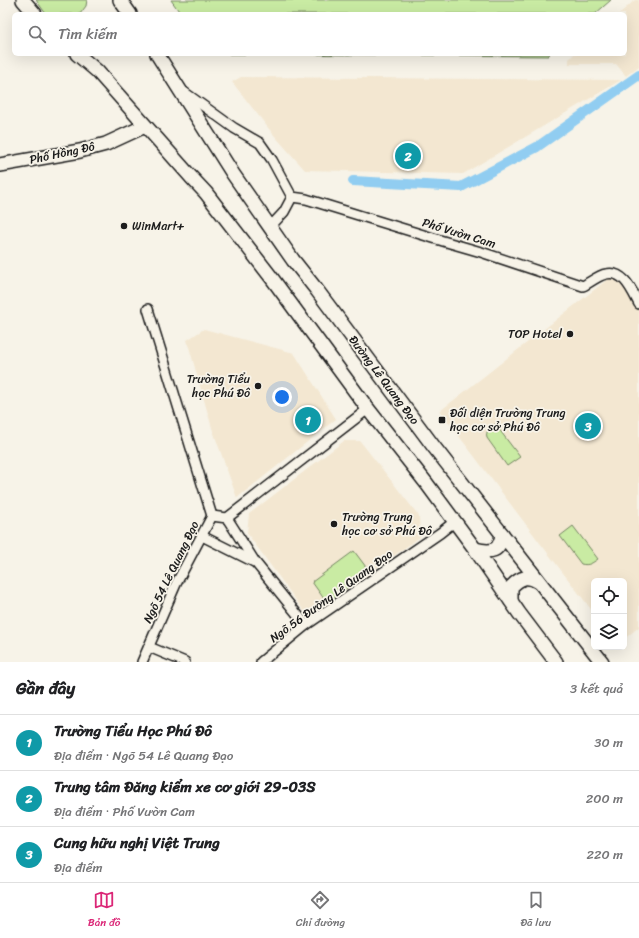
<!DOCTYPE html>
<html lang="vi">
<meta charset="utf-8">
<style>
:root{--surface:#fff;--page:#f6f6f6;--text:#202124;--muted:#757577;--line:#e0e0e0;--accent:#db2777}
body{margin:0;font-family:Sriracha,sans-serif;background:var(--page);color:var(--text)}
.controls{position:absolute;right:12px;bottom:12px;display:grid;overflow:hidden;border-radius:6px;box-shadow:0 4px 16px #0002}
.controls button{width:36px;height:36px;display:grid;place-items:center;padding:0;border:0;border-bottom:1px solid var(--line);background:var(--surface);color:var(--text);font:20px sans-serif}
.you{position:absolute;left:282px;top:397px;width:14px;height:14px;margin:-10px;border:3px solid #fff;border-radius:50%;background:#1a73e8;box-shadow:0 0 0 6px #1a73e833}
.badge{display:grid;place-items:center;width:26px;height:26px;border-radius:50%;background:var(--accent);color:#fff;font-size:13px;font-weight:700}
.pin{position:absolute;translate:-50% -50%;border:2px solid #fff;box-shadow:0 1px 4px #0006}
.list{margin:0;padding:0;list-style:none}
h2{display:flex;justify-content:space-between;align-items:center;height:52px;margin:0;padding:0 16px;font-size:17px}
h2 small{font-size:13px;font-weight:400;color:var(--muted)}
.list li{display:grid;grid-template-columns:26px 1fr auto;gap:12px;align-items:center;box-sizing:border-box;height:56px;padding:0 16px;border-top:1px solid var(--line)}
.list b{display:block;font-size:15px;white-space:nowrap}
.list p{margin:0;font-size:13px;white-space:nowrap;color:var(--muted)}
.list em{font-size:13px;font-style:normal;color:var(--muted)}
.icon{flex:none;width:22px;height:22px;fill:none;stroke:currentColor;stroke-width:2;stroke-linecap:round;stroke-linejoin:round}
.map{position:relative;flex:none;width:639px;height:662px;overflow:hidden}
.search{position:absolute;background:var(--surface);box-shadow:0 4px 16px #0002;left:12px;right:12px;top:12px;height:44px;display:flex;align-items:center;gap:10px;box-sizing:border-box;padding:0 14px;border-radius:6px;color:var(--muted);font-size:15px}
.sheet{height:220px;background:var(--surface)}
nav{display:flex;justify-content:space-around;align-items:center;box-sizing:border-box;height:56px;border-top:1px solid var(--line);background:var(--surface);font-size:11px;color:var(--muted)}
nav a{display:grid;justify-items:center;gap:2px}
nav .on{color:var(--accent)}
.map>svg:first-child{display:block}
.built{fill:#f3e7d1}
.green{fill:#c9eba3;stroke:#728460}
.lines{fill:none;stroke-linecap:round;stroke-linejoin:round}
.canal{stroke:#91cdf1;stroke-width:10}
.street-casing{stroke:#1c1c1c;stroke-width:12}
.secondary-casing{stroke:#1c1c1c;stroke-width:16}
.street{stroke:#f7f3e8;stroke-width:9}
.secondary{stroke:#f7f3e8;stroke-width:13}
.poi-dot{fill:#1c1c1c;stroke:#f7f3e8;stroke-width:1.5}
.labels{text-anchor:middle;stroke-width:3.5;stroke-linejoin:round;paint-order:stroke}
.street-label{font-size:12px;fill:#1c1c1c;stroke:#f7f3e8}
.poi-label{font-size:12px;fill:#1c1c1c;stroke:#f7f3e8;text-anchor:start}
</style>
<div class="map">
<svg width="639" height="662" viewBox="0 0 639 662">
<rect width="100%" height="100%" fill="#f7f3e8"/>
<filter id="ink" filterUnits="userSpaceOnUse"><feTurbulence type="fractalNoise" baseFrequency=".025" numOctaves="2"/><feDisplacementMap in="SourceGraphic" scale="8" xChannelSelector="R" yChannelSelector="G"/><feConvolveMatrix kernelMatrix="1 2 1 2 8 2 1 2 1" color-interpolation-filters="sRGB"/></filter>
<g filter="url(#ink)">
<g class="built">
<polygon points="635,0 639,0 639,66 626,76 616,64 569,64 569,59 574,54 625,54 625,14 619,14"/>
<polygon points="241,77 621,80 463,174 305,170 273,134 232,82"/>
<polygon points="608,279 613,279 619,282 639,308 639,627 624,639 624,581 594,581 594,613 540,543 440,411"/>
<polygon points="204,329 294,353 336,419 237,498 212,428 187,340"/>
<polygon points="344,441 360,441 419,516 420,537 317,611 304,611 247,533 249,514"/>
</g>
<g class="green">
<polygon points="36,0 87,0 86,6 80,14 46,14"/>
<polygon points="171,0 611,0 595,14 181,14"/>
<polygon points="229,54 550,54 548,56"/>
<path d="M495 424 520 457 507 466 487 438C485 431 490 428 495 424Z"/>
<path d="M573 526 598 559C592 563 589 566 581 564L560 536Z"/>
<polygon points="354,551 369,571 327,603 312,582"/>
</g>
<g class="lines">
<polyline class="canal" points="353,181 461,187 537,147 639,75"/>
<g class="street-casing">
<g id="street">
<polyline points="184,92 234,128 260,143 272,160 292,197"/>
<path d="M292 197 306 199 443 241 481 252 583 286C589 283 599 275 606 274 624 270 632 291 639 304"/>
<polyline points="270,227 284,212 292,197"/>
<polyline points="148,309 212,516"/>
<polyline points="212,516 227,518 368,409"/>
<polyline points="227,518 255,562 306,625"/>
<polyline points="202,536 254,562"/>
<polyline points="149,647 185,662"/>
<polyline points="142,662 176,584 212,516"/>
<polyline points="261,662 306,625 440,533 454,522"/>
</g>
</g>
<g class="secondary-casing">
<g id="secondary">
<polyline points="23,0 35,14"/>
<polyline points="120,0 130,14"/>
<polyline points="77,54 97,71 191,177 206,193 271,277 368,409 427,484 475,549 519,613 556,662"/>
<polyline points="157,54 233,174 293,260 316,289 434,447 602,662"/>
<polyline points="0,165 80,151 106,144 145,126"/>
<path d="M475 549C491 553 500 552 502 534"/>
<path d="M511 601V587C521 577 526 575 539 582"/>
</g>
</g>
<use href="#street" class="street"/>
<use href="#secondary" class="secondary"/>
</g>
</g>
<g class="poi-dot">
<circle cx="124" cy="226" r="4"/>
<circle cx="570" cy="334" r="4"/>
<circle cx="258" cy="386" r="4"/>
<rect x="438" y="416" width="8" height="8" rx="2"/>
<circle cx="334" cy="524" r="4"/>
</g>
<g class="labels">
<g class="street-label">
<text transform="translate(62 153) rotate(-12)" y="4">Phố Hồng Đô</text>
<text transform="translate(459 233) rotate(17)" y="4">Phố Vườn Cam</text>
<text transform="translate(384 380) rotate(53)" y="4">Đường Lê Quang Đạo</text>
<text transform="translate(171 572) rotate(-64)" y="4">Ngõ 54 Lê Quang Đạo</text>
<text transform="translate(331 596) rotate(-36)" y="4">Ngõ 56 Đường Lê Quang Đạo</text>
</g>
<g class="poi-label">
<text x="132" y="230">WinMart+</text>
<text x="562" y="338" text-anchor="end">TOP Hotel</text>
<text x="250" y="383" text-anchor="end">Trường Tiểu<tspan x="250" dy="14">học Phú Đô</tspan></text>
<text x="450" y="417">Đối diện Trường Trung<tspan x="450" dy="14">học cơ sở Phú Đô</tspan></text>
<text x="342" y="521">Trường Trung<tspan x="342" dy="14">học cơ sở Phú Đô</tspan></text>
</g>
</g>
</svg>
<div class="controls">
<button><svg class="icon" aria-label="locate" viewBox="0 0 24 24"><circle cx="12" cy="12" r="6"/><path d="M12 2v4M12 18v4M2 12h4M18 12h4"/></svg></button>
<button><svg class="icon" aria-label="layers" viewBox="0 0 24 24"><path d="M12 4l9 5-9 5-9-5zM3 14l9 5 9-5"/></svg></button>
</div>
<div class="you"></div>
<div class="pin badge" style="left:308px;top:420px;background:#0f9aa8">1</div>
<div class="pin badge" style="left:408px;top:156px;background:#0f9aa8">2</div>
<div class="pin badge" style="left:588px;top:426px;background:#0f9aa8">3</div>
<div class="search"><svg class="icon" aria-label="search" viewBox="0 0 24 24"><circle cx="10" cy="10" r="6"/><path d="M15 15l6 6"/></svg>Tìm kiếm</div>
</div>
<section class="sheet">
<h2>Gần đây<small>3 kết quả</small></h2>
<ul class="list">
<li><span class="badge" style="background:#0f9aa8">1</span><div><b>Trường Tiểu Học Phú Đô</b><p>Địa điểm · Ngõ 54 Lê Quang Đạo</p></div><em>30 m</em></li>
<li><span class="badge" style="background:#0f9aa8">2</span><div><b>Trung tâm Đăng kiểm xe cơ giới 29-03S</b><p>Địa điểm · Phố Vườn Cam</p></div><em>200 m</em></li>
<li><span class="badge" style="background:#0f9aa8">3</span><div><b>Cung hữu nghị Việt Trung</b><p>Địa điểm</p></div><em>220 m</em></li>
</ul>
</section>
<nav>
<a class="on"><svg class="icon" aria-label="map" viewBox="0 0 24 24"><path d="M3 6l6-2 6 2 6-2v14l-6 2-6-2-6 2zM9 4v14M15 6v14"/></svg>Bản đồ</a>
<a><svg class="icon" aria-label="directions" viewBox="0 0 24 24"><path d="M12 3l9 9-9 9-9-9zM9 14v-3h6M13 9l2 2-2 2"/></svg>Chỉ đường</a>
<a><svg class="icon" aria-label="saved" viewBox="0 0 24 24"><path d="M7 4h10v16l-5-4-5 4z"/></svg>Đã lưu</a>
</nav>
